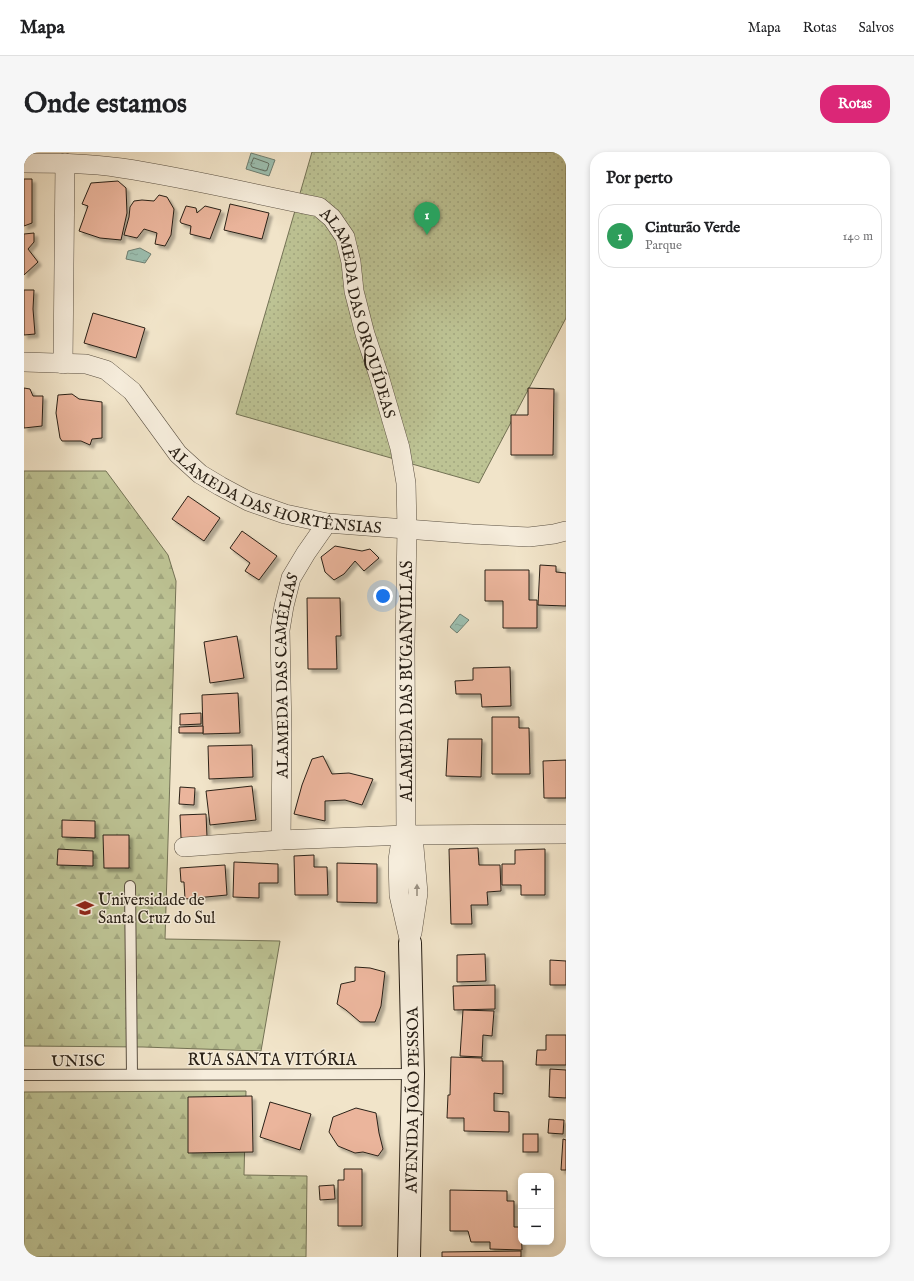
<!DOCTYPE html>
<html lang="pt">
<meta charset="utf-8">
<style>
:root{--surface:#fff;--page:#f6f6f6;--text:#202124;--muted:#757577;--line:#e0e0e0;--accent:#db2777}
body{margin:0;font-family:"IM FELL English",serif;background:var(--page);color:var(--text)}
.controls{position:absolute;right:12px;bottom:12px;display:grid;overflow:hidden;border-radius:8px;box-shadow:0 2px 6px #0003}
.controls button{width:36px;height:36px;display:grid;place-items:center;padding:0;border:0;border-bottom:1px solid var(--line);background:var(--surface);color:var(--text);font:20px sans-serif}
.you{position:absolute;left:359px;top:444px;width:14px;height:14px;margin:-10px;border:3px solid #fff;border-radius:50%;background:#1a73e8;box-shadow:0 0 0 6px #1a73e833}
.badge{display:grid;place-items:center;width:26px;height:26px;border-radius:50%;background:var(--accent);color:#fff;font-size:13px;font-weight:700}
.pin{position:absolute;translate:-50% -33px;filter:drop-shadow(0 1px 2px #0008)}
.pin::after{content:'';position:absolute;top:21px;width:14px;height:12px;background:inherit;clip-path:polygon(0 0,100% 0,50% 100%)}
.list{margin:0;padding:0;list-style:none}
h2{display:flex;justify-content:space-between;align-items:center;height:52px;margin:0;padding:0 16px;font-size:17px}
h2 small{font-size:13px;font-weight:400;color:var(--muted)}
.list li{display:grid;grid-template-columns:26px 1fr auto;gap:12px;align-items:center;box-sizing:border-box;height:64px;margin:0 8px 8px;padding:0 8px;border:1px solid var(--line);border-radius:16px}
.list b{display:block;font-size:15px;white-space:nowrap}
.list p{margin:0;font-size:13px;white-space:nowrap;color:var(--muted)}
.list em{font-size:13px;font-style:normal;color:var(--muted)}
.map{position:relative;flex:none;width:542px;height:1105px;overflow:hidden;border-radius:16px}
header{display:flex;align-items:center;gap:24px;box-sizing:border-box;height:56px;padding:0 20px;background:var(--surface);border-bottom:1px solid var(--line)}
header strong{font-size:19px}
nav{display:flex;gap:22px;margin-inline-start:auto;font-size:14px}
.intro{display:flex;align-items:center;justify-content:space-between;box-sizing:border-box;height:96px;padding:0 24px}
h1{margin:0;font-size:28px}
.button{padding:10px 18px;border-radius:16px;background:var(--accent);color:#fff;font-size:14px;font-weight:700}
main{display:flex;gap:24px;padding:0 24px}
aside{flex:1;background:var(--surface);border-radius:16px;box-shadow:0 2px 6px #0003}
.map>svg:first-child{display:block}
.forest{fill:url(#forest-firs);stroke:#737255}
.park{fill:url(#park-dots);stroke:#737255}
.water{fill:url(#water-ripples);stroke:#6e7f72}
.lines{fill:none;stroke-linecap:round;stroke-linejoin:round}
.shore{stroke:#627063;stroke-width:1}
.building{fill:#ebb59c;stroke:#292016;filter:url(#shadow)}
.lane-casing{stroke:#5b5143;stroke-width:12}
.street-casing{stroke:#5b5143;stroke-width:20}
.secondary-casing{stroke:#292016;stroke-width:24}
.lane{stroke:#f6eddc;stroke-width:10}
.street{stroke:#f6eddc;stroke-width:19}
.secondary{stroke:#f6eddc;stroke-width:22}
.oneway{fill:#9a9183}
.labels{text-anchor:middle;stroke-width:3;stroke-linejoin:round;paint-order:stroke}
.street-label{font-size:16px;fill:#292016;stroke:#f6eddc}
.poi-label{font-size:16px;fill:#292016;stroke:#f6eddc;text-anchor:start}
</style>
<header>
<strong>Mapa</strong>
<nav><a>Mapa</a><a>Rotas</a><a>Salvos</a></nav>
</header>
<div class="intro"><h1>Onde estamos</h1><a class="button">Rotas</a></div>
<main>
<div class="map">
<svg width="542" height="1105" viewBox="0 0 542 1105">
<defs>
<pattern id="forest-firs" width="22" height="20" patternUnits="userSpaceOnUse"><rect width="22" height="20" fill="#bdc394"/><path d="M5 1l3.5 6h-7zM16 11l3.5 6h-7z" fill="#a2a77f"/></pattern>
<pattern id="park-dots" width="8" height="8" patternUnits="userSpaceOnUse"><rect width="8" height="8" fill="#bdc394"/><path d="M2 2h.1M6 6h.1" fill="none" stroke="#a2a77f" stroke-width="1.8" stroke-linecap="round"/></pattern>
<pattern id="water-ripples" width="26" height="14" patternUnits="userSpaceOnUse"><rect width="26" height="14" fill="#9cbfb0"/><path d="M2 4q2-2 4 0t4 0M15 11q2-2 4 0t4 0" fill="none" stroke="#86a497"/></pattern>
<filter id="shadow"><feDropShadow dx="3.5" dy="3.5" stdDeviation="1" flood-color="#0004"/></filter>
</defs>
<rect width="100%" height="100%" fill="#f1e4c9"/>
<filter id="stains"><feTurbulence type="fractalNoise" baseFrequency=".005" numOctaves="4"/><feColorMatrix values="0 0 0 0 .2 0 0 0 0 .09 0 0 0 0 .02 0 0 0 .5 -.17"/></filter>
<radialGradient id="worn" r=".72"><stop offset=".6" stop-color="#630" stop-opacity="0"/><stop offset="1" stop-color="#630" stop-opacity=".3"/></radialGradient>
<g class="forest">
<polygon points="0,319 82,319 144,403 152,429 141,787 256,789 237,899 119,895 0,894"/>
<polygon points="222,939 220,1023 283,1024 282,1105 0,1105 0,940"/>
</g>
<polygon class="park" points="288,0 542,0 542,166 455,331 212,262"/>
<g class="water">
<polygon points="227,1 251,8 245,24 222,17"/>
<polygon points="116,96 127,102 121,111 102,107 104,99"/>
<polygon points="436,462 445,468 433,481 426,475"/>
</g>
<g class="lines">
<polygon class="shore" points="230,6 244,11 245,12 243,18 241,19 228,15 227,13"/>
</g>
<g class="building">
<polygon points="0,27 8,27 8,71 0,74"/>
<polygon points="94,29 102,36 103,61 97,88 76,86 55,79 64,54 58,52 67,31"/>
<polygon points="135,43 143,45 150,57 147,83 141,94 131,92 133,81 120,77 113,86 100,83 105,65 106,55 110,49 118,48 130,49"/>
<polygon points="206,52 245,61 238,87 200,78"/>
<polygon points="162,54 172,56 173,61 181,54 197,58 186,87 166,82 167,74 157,71 156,69"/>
<polygon points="10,81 10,90 4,97 14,110 0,123 0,82"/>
<polygon points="0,138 10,138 9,157 11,182 0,183"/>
<polygon points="69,161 121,176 112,206 60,191"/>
<polygon points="0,236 6,237 9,244 19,244 18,274 0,276"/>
<polygon points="504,236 530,237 529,303 487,303 487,263 504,263"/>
<polygon points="48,242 55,247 78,250 78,286 68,287 66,293 57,289 38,289 36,286 32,261 34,243"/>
<polygon points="164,344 196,366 180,389 148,367"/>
<polygon points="218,379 253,404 235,428 221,419 226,411 206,396"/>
<polygon points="311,394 338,399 346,397 355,406 340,419 331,409 320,422 310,428 301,420 297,405"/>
<polygon points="516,413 532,414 532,420 542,421 542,454 514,453"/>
<polygon points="461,418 505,418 505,448 513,448 513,476 479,476 479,449 461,449"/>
<polygon points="283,446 316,446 317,484 312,484 313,517 284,517"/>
<polygon points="213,484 220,526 186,531 180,490"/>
<polygon points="486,515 487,554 458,555 457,542 432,542 431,529 449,528 449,516"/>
<polygon points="214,541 216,581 179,582 178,543"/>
<polygon points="177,561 177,572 156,573 156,562"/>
<polygon points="468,565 495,565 495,576 505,576 506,622 468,622"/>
<polygon points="179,574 179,581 155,581 155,575"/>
<polygon points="424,587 458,587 457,625 422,624"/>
<polygon points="228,593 229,625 185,627 184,594"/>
<polygon points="299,604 308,622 325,621 349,627 338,653 321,648 301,649 301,669 270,662 278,633 288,607"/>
<polygon points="542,608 542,646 520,646 519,609"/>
<polygon points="228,634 232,668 186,673 182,639"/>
<polygon points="156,635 171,636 170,653 155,652"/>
<polygon points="182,662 183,685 157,686 156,663"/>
<polygon points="38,668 71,669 71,686 38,685"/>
<polygon points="79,683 105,683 105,716 80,716"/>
<polygon points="454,696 455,713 476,713 477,739 463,740 464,753 447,753 448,772 427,772 425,697"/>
<polygon points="34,697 69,699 69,714 33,713"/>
<polygon points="521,697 521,743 497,743 497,733 478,733 478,712 491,712 491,698"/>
<polygon points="290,703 290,715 303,715 304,743 271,743 270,704"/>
<polygon points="210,710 254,712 254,731 235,731 235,746 209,745"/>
<polygon points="313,711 353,712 353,751 313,750"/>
<polygon points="201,713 203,743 161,747 160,730 157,730 156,716"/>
<polygon points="461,802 462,829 433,830 433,803"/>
<polygon points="526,808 542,809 542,833 526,833"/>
<polygon points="331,815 346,816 361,820 357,854 351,870 336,870 322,858 313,852 317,832 331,829"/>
<polygon points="471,833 471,857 430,858 429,834"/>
<polygon points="439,858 470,859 468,884 459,883 458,905 436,904"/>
<polygon points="522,883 542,883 542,913 512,913 513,898 522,898"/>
<polygon points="427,905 458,906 458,909 479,909 479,942 470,941 470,959 485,960 485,980 440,979 440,966 423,966 424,943 426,943"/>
<polygon points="526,917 542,918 542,946 525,945"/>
<polygon points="228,944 229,1000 164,1001 164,945"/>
<polygon points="246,950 287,962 276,998 236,985"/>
<polygon points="332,956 352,961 355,981 359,997 354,1004 339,1000 331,1001 314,994 305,980 309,965"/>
<polygon points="525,967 540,968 539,982 524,981"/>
<rect x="499" y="982" width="15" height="18"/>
<polygon points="539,987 542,988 542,1018 537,1018"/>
<polygon points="320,1017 338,1017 338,1074 314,1074 314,1028 320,1028"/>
<polygon points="310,1033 311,1047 296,1048 295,1034"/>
<polygon points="426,1038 483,1039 483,1049 490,1049 490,1075 497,1075 498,1098 466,1097 466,1090 447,1090 444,1079 426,1079"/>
<polygon points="497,1099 497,1105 418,1105 418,1100"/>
</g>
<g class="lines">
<g class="lane-casing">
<g id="lane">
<polyline points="106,734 108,922"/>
<polyline points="0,923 389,922"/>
</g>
</g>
<g class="street-casing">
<g id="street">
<path id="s1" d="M0 11C32 11 65 11 97 16 164 26 229 42 295 55L308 66 321 85 327 110 330 139 341 182 355 224 376 296 382 331 383 376 381 492 382 683 376 695 374 708 375 743 386 791"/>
<path id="s2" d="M0 210 62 212 82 218 108 239 154 302 176 322 196 334 224 349 261 362 303 371 448 382 505 385 530 382 542 379"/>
<polyline points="39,212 41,11"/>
<polyline points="382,683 390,695 394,741 388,781"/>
<path id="s3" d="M257 688 258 581 256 478 260 454 267 426 282 401 303 371"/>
<polyline points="160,695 257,688 382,683 542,682"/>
</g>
</g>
<g class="secondary-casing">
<g id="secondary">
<path id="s4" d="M385 1105 389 922 386 791"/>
</g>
</g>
<use href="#lane" class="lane"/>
<use href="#street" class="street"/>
<use href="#secondary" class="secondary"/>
</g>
<defs><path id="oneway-solid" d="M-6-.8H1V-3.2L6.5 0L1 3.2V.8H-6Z"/></defs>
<use class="oneway" href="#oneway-solid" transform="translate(393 738) rotate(-90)"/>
<defs>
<g id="university-bare" transform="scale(1.38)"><path d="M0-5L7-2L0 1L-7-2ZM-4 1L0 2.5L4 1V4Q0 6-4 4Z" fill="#8f2418" stroke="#f6eddc" stroke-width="2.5" paint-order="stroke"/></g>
</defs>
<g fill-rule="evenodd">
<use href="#university-bare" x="61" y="756"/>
</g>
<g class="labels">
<g class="street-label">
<text dy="6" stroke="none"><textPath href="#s1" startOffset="415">ALAMEDA DAS ORQUÍDEAS</textPath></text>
<text dy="6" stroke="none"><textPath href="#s2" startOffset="301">ALAMEDA DAS HORTÊNSIAS</textPath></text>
<text dy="6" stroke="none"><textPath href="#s3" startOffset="165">ALAMEDA DAS CAMÉLIAS</textPath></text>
<text transform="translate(382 529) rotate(-90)" y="6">ALAMEDA DAS BUGANVILLAS</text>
<text x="248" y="913">RUA SANTA VITÓRIA</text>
<text transform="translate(54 908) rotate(-1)" y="6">UNISC</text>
<text dy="6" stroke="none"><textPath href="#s4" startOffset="157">AVENIDA JOÃO PESSOA</textPath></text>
</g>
<g class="poi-label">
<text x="74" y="753">Universidade de<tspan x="74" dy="18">Santa Cruz do Sul</tspan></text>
</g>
</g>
<rect width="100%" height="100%" filter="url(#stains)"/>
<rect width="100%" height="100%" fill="url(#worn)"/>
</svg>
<div class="controls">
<button>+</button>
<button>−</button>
</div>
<div class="you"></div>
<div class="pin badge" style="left:403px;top:83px;background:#2e9e5b">1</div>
</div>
<aside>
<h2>Por perto<small></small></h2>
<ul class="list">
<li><span class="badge" style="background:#2e9e5b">1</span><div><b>Cinturão Verde</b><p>Parque</p></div><em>140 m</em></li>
</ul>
</aside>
</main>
